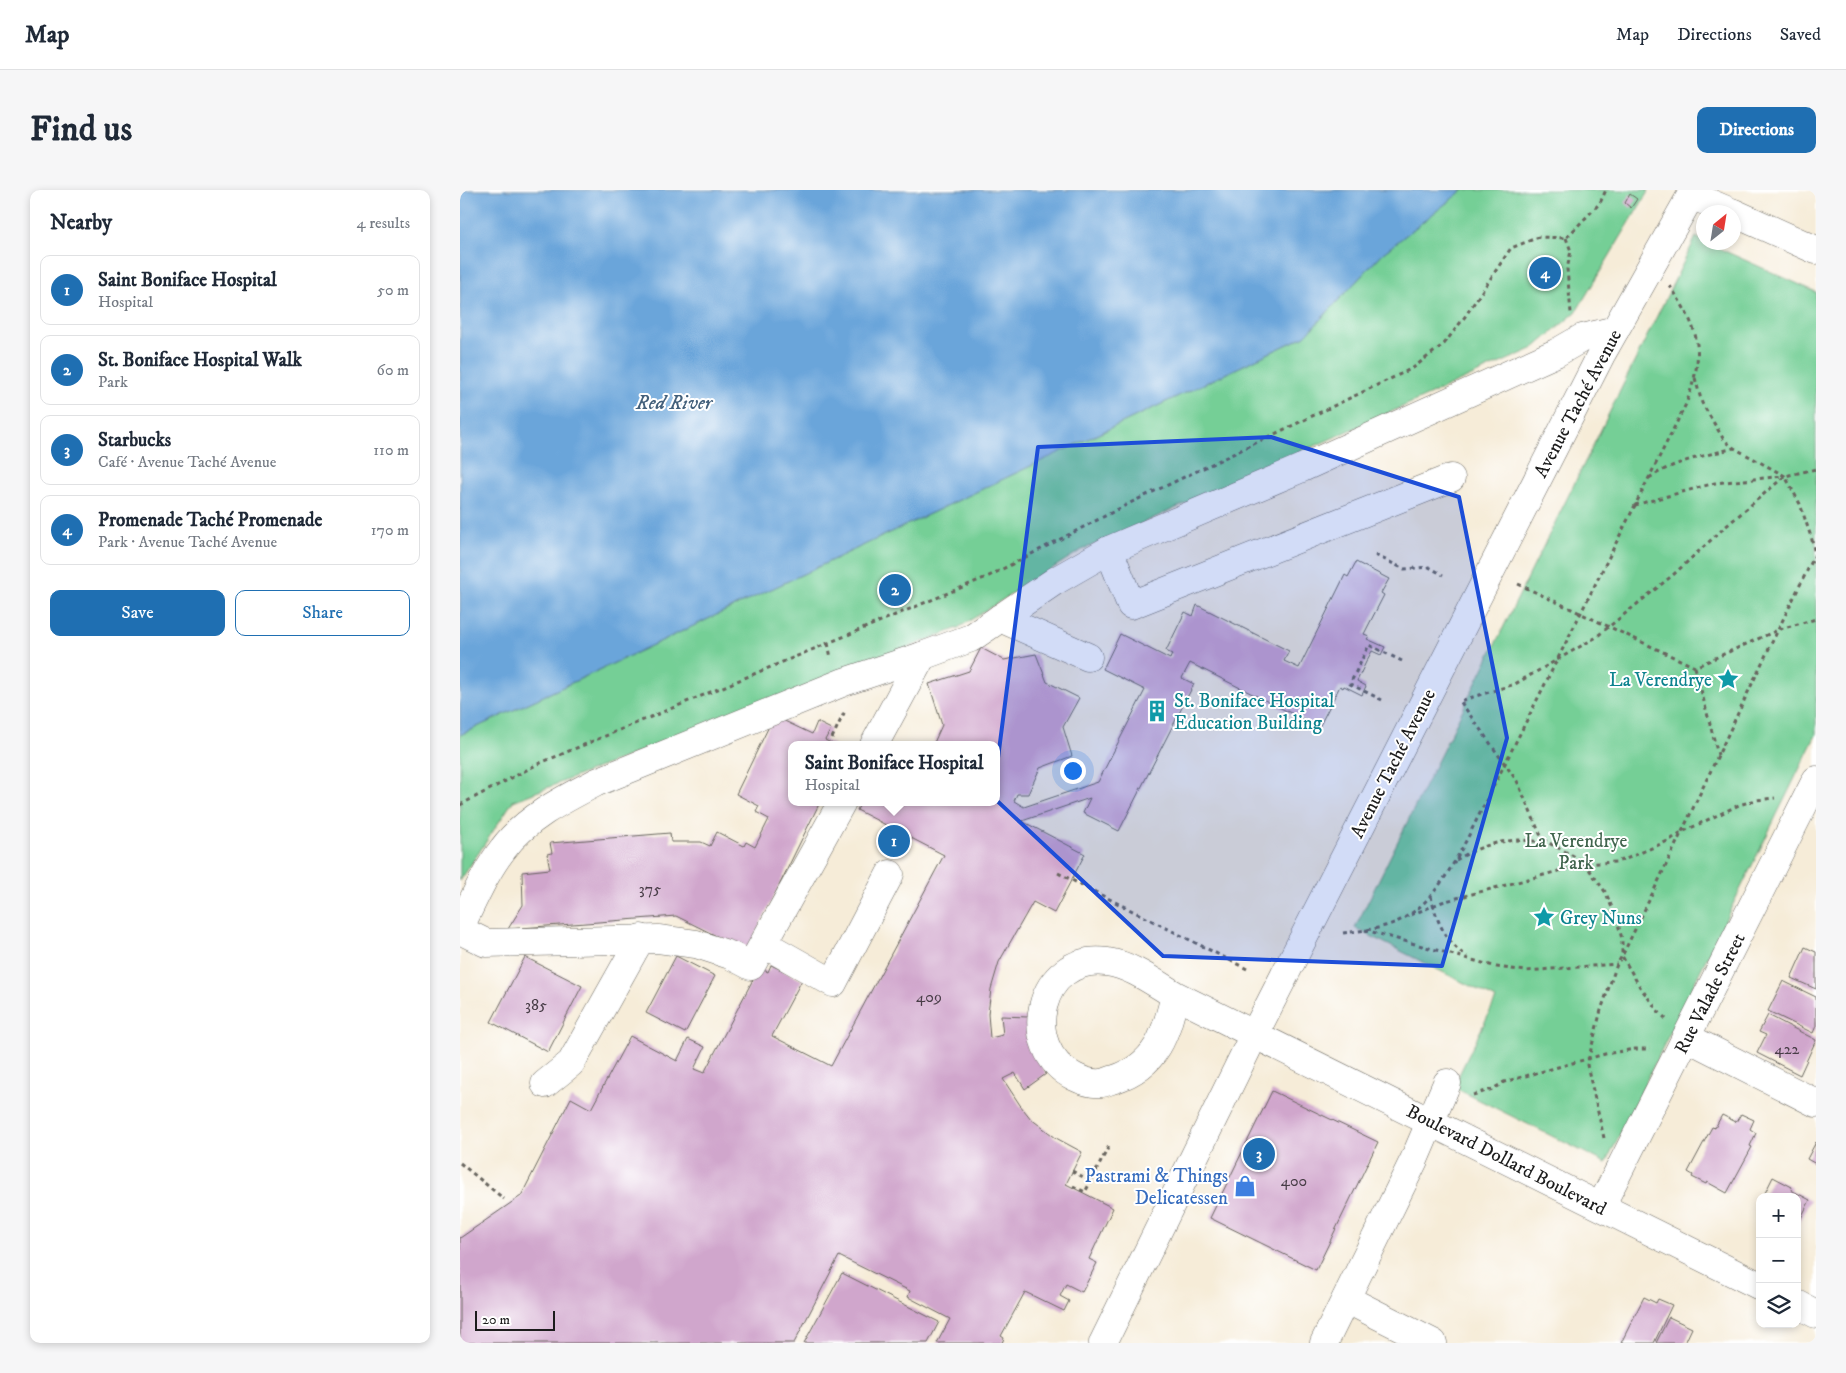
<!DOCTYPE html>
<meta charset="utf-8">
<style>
:root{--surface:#fff;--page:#f6f6f7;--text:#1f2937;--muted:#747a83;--line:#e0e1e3;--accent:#1f6fb2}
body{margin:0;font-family:"IM FELL DW Pica",serif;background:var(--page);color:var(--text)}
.controls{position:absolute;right:15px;bottom:15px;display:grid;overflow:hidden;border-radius:10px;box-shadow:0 2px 8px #0003}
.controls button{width:45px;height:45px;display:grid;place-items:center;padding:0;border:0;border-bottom:1px solid var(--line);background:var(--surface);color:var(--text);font:25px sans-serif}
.compass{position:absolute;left:1236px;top:15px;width:45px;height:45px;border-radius:50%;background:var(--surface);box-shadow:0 2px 8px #0003;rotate:30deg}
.scale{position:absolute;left:15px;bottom:12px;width:80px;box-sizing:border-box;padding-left:5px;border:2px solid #1c1c1c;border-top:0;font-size:14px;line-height:18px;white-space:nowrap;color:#1c1c1c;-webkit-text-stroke:4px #fff;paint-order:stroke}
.you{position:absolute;left:612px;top:580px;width:18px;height:18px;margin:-12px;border:4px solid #fff;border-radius:50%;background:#1a73e8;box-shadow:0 0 0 8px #1a73e833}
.badge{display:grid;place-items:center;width:32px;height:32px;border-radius:50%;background:var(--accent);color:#fff;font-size:16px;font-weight:700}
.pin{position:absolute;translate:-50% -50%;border:2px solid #fff;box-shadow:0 1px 5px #0006}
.popup{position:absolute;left:328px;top:551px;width:212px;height:65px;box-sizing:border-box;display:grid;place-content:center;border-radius:10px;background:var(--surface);filter:drop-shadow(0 1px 4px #0005);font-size:16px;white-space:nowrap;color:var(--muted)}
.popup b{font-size:19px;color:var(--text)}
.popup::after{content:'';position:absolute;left:50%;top:100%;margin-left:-10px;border:10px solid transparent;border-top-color:var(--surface)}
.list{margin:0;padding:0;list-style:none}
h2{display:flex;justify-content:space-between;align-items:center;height:65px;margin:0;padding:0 20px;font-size:21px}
h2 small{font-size:16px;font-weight:400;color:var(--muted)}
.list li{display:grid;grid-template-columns:32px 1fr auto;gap:15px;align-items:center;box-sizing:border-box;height:70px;margin:0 10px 10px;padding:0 10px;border:1px solid var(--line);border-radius:10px}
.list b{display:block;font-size:19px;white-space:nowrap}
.list p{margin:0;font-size:16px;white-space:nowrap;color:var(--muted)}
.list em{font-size:16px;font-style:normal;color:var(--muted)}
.actions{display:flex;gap:10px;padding:15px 20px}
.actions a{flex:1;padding:11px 0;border:1px solid var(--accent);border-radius:10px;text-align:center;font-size:18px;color:var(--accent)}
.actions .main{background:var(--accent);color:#fff}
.icon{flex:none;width:28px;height:28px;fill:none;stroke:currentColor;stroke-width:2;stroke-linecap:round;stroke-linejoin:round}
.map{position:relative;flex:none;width:1356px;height:1153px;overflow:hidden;border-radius:10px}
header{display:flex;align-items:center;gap:30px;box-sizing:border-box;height:70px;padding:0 25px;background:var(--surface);border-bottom:1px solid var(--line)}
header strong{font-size:24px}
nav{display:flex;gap:28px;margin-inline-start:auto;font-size:18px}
.intro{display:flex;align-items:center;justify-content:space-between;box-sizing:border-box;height:120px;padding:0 30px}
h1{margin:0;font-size:35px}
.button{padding:12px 22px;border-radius:10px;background:var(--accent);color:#fff;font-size:18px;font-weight:700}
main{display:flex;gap:30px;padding:0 30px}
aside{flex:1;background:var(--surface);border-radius:10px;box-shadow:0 2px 8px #0003}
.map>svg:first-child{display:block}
.green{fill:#75cf96;stroke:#487659}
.water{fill:#6aa5da;stroke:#43607b}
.building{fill:#d0a6cc}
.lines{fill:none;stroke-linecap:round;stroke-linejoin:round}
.minor-casing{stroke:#68655e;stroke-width:29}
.path{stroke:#68655e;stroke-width:3;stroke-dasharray:4 4;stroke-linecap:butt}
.minor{stroke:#fff;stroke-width:28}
.marked{fill:#1d4ed8;fill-opacity:0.2;stroke:#1d4ed8;stroke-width:4;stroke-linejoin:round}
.labels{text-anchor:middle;stroke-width:4;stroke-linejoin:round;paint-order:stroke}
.number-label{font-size:16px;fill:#493e48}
.street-label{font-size:19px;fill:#1c1c1c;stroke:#fff}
.culture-label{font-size:19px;fill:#0d838f;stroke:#fff;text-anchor:start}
.park-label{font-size:19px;fill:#40644d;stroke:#fff}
.shop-label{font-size:19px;fill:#366cbe;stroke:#fff;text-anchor:end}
.water-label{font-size:20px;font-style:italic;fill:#43607b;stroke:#fff}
</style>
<header>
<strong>Map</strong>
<nav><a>Map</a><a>Directions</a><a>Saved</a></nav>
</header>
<div class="intro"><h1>Find us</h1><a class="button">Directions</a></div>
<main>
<aside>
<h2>Nearby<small>4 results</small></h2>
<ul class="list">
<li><span class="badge">1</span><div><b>Saint Boniface Hospital</b><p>Hospital</p></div><em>50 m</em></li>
<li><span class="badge">2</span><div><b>St. Boniface Hospital Walk</b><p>Park</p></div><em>60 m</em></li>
<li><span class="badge">3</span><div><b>Starbucks</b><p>Café · Avenue Taché Avenue</p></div><em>110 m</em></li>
<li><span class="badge">4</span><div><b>Promenade Taché Promenade</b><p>Park · Avenue Taché Avenue</p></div><em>170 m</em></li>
</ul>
<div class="actions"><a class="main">Save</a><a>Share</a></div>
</aside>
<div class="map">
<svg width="1356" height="1153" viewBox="0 0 1356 1153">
<rect width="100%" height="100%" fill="#fff"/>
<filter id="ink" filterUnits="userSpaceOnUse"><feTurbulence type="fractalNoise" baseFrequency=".02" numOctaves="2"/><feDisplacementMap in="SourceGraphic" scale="10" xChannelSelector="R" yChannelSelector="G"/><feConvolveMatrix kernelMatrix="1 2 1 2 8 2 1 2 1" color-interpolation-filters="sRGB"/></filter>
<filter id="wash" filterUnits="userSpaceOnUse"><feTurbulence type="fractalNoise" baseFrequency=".0096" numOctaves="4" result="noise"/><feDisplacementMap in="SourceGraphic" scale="20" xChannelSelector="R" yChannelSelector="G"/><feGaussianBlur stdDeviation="1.12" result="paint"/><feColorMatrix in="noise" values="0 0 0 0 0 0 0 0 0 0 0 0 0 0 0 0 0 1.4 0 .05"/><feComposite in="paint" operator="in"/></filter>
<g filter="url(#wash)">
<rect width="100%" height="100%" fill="#f6ecd8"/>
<g class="green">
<polygon points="1003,0 1189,0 1116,122 1074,158 620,361 498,438 53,611 0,691 0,545 227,439 845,146 922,64"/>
<polygon points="1236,47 1243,51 1244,52 1247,53 1356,102 1356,545 1146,973 993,897 1036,809 895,738"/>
</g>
<polygon class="water" points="0,0 1003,0 922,64 845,146 227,439 0,545"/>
<g id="blocks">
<g class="building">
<polygon points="1170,4 1177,9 1171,18 1165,13"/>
<polygon points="896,372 929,389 921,403 924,405 904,444 909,446 907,449 925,457 921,465 912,461 906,472 897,491 906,496 902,505 884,496 883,498 880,496 859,537 730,473 722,488 734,494 659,641 623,623 630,608 562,631 625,664 594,723 573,712 539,772 531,799 528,824 530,848 543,845 541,826 568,827 574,857 586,884 565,899 555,883 543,889 560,915 571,929 596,948 622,962 606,994 653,1018 629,1069 637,1073 622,1102 606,1094 600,1106 609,1111 604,1121 565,1102 541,1146 544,1148 542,1153 477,1153 490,1129 448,1107 450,1101 379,1066 334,1153 0,1153 0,1048 61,1006 111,908 131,919 170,846 217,871 228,849 245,857 234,879 244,883 299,778 308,782 311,775 342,790 312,846 371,876 484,665 397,620 401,612 536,612 536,555 473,555 482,535 469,494 509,481 521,458 544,470 576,464 587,492 619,508 603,537 612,566 580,578 568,604 557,604 554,611 564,617 638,592 685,500 643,479 660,444 710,469 712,464 706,461 725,422 733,426 737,415 829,461 824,471 839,478 885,385 888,387"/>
<polygon points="314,526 352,544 357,532 371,539 365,550 375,555 332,555 332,612 360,612 287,761 216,726 48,739 63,715 62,682 90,679 87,664 92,663 90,653 210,643 211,652 241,652 250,656 257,642 284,656 286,652 295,657 309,629 296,622 299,616 276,604"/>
<polygon points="1345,757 1356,762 1356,799 1331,788"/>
<polygon points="216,766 255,786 225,843 186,823"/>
<polygon points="65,767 122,796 88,862 31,832"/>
<polygon points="1323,791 1356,807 1356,836 1353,843 1308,821"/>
<polygon points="1308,825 1356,850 1340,885 1297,863 1306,845 1299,842"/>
<polygon points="812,901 918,952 856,1080 750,1028"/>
<polygon points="1281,924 1294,930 1290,939 1296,943 1290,956 1292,957 1267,1003 1247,992 1246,994 1232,987 1233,985 1228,982 1252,937 1255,938 1262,925 1276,932"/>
<polygon points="1356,952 1356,974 1347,969"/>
<polygon points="1313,987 1332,997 1331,1000 1350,1010 1337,1036 1337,1007 1303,1007"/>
<polygon points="382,1083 479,1132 468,1153 344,1153"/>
<polygon points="1184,1107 1196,1113 1198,1109 1212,1115 1194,1153 1161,1153"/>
<polygon points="1209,1127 1232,1138 1225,1153 1196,1153"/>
</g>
</g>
</g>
<g filter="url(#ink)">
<use href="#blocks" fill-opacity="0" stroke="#68655e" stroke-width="1"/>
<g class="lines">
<g class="minor-casing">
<g id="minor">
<polyline points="1231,5 1271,22"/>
<polyline points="1274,23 1356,60"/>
<polyline points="649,360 671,415 991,288"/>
<polyline points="540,428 628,467"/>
<polyline points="414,555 462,466"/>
<path d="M0 737C13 711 25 682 43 659 66 628 104 609 137 592L384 492 462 466 511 448 595 391 649 360 842 278 1096 163 1122 148 1155 140"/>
<polyline points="0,740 26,753 198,749 236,754 270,765 291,776 382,612"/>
<polyline points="304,754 373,793 430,684"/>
<path d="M715 805C706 844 697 875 655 889 650 890 645 893 641 893 632 894 623 891 615 887 557 859 578 763 647 772 671 775 695 793 715 805L1300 1096"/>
<polyline points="1226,847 1356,913"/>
<polyline points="85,894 111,873 181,748"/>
<polyline points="1141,1016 1356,590"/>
<polyline points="886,1109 973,1153"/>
<polyline points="1337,1114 1356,1124"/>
<polyline points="643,1153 795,843 1141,165 1234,0"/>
<polyline points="864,1153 954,970 987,893"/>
</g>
</g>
<g class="path">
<polyline points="1106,48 1111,61 1107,79 1111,123"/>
<polyline points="1235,188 1242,213 1264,250 1274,258 1325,286 1340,314 1352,350 1355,365"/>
<path d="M1189 288C1215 271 1244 266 1274 258"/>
<polyline points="1175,315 1255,293 1324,286"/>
<polyline points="915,365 944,379 969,377 983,385"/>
<polyline points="1058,394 1235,477 1320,439 1356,429"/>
<polyline points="368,453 371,468"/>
<polyline points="1235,477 1258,565"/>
<polyline points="922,510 890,494 909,455 942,471"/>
<polyline points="372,548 385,521"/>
<polyline points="0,615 78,574 529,386 672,312 953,178 984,154 1004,128 1051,58 1079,47 1106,48 1140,13 1146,0"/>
<path d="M996 670C1016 658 1036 651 1059 650 1069 650 1077 652 1087 652"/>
<polyline points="598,683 787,779"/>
<path d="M971 706C976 731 986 752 1007 767"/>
<polyline points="951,725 982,712 1125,674 1156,672 1166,669 1210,650 1220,643 1279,615 1296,610 1315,608"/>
<polyline points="905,740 1037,777 1066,781 1157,774"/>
<path d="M883 743C897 741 912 740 925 736 967 724 988 684 1007 649L1226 214C1245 162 1241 142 1210 96"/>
<polyline points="1206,829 1198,821 1180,797 1162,766 1162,749 1157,730 1146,703 1123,671 1087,652 1080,644 1057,591 1000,511 1055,494 1135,448 1213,385 1264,338 1325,286 1356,279"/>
<polyline points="1013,905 1033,899 1044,892 1145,864 1175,859 1190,859"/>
<path d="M1144 948 1127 875 1141 820 1157 774 1162 766C1228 632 1289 496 1356 363"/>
<polyline points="0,973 44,1009"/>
<polyline points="612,981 631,991 650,954"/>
<polyline points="613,996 625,1002 631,991"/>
</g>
<use href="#minor" class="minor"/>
</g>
</g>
<path class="marked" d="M811 247 999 307 1047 548 982 776 703 766 533 607 578 257Z"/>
<defs>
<g id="sight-bare" transform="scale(1.725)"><path d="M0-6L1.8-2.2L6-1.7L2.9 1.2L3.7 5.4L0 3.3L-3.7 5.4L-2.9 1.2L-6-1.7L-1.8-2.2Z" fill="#0f9aa8" stroke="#fff" stroke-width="2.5" paint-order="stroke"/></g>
<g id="building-bare" transform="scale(1.725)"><path d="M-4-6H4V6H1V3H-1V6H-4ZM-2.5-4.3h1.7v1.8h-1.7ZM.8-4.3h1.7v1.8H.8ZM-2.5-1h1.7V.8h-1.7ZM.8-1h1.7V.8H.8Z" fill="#0f9aa8" stroke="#fff" stroke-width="2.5" paint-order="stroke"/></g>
<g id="shop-bare" transform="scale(1.725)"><path d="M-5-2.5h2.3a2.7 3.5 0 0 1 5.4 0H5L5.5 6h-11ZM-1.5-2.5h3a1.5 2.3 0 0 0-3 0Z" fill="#3f7fe0" stroke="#fff" stroke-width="2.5" paint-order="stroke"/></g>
</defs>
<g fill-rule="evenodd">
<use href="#sight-bare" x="1268" y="489"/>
<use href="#building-bare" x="697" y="521"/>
<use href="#sight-bare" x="1084" y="727"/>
<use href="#shop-bare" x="785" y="996"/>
</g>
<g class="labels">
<g class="number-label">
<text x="190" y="704">375</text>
<text x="469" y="812">409</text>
<text x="76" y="820">385</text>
<text x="1327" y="864">422</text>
<text x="834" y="996">400</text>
</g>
<g class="street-label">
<text transform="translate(1117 213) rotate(-62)" y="7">Avenue Taché Avenue</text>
<text transform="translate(932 573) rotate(-63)" y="7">Avenue Taché Avenue</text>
<text transform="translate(1249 803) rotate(-63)" y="7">Rue Valade Street</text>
<text transform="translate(1047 969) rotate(27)" y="7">Boulevard Dollard Boulevard</text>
</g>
<g class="culture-label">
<text x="1252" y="496" text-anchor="end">La Verendrye</text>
<text x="714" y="517">St. Boniface Hospital<tspan x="714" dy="22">Education Building</tspan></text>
<text x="1100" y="734">Grey Nuns</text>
</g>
<g class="park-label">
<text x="1116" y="657">La Verendrye<tspan x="1116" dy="22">Park</tspan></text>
</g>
<g class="shop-label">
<text x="768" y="992">Pastrami &amp; Things<tspan x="768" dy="22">Delicatessen</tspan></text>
</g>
<g class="water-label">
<text x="214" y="219">Red River</text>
</g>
</g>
</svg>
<div class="controls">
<button>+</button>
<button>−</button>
<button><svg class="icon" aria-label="layers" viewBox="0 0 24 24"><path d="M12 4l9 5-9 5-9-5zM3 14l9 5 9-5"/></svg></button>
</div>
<svg class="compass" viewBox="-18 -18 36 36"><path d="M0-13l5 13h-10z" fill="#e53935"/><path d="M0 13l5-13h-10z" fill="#747a83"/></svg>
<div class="scale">20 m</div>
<div class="you"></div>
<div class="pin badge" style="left:434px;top:651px">1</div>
<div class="popup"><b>Saint Boniface Hospital</b>Hospital</div>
<div class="pin badge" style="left:435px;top:400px">2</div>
<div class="pin badge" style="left:799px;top:964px">3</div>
<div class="pin badge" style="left:1085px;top:83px">4</div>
</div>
</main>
